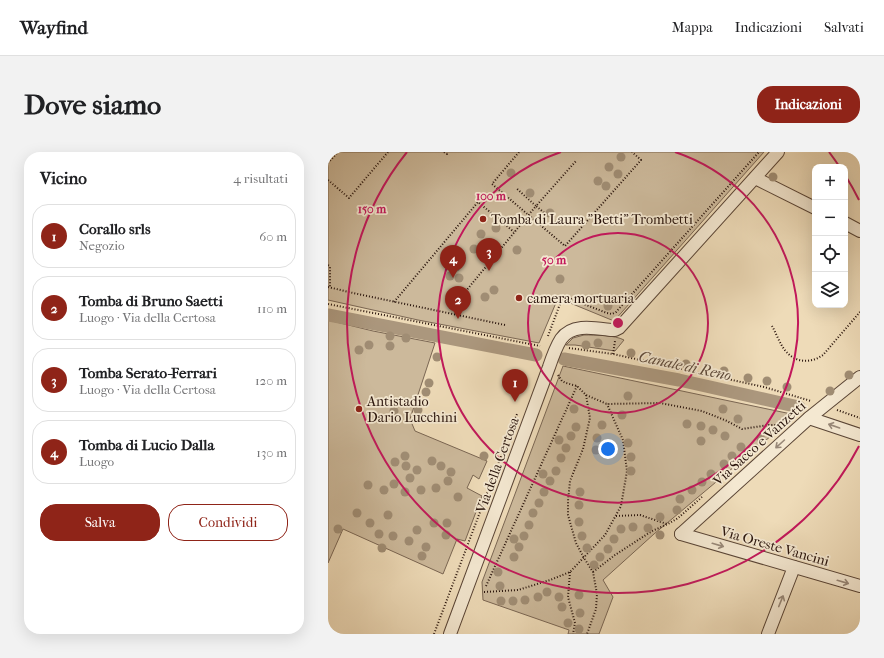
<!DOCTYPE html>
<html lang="it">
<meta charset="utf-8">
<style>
:root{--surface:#fff;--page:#f2f2f2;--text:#202124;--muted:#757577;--line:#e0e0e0;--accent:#8f2418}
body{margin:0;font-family:"IM FELL French Canon",serif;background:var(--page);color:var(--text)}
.controls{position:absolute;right:12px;top:12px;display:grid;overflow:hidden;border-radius:8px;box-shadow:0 4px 16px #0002}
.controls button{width:36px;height:36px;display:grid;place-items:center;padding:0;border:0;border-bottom:1px solid var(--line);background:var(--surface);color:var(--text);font:20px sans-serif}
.you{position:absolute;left:280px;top:297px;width:14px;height:14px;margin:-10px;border:3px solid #fff;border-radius:50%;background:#1a73e8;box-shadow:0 0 0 6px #1a73e833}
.badge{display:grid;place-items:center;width:26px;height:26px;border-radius:50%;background:var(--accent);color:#fff;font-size:13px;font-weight:700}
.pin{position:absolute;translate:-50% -33px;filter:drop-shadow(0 1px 2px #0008)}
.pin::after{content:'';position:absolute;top:21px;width:14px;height:12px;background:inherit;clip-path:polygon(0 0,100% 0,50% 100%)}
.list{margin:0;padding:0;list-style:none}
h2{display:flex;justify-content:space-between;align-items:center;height:52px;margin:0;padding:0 16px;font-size:17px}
h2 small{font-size:13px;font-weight:400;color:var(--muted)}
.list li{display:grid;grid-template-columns:26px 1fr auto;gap:12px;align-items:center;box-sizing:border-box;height:64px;margin:0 8px 8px;padding:0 8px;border:1px solid var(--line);border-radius:16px}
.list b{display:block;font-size:15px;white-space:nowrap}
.list p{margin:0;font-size:13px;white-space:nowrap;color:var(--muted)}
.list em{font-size:13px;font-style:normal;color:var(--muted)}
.actions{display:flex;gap:8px;padding:12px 16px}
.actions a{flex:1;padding:9px 0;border:1px solid var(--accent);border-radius:16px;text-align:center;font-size:14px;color:var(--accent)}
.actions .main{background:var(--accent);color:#fff}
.icon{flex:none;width:22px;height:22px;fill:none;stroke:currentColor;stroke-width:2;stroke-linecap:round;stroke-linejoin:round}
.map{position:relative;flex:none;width:532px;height:482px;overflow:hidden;border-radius:16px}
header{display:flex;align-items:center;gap:24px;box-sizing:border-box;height:56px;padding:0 20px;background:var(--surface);border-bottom:1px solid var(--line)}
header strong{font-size:19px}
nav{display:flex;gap:22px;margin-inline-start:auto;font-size:14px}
.intro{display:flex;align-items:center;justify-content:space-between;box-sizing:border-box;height:96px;padding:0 24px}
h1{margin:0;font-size:28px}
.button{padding:10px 18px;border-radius:16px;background:var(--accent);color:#fff;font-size:14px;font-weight:700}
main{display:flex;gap:24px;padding:0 24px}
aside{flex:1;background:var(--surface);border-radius:16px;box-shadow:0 4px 16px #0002}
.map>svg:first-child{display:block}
.green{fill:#ccb99b;stroke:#7a6653}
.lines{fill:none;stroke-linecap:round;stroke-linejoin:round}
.canal{stroke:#ab977d;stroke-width:13}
.minor-casing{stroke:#5a4536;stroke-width:14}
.path{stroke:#28130b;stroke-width:2;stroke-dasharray:1 2;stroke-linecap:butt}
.minor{stroke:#f4e8d1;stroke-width:12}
.tree{fill:#a08d74}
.oneway{stroke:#988878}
.ring{fill:none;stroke:#c2185b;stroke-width:2}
.poi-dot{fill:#8f2418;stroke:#f4e8d1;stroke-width:1.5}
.labels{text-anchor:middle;stroke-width:3.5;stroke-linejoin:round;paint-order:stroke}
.poi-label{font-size:14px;fill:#28130b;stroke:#f4e8d1;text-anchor:start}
.street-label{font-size:14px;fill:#28130b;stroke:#f4e8d1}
.water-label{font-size:15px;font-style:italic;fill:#5c4839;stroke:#f4e8d1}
.centre{fill:#c2185b;stroke:#f4e8d1;stroke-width:2}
.ring-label{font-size:12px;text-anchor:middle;font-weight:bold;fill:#c2185b;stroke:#f4e8d1;stroke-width:3.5;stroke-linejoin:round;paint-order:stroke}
</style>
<header>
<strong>Wayfind</strong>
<nav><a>Mappa</a><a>Indicazioni</a><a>Salvati</a></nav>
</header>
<div class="intro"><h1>Dove siamo</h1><a class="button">Indicazioni</a></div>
<main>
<aside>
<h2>Vicino<small>4 risultati</small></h2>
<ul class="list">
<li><span class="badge">1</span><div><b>Corallo srls</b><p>Negozio</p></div><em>60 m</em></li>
<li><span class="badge">2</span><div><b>Tomba di Bruno Saetti</b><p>Luogo · Via della Certosa</p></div><em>110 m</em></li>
<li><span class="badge">3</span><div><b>Tomba Serato-Ferrari</b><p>Luogo · Via della Certosa</p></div><em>120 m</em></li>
<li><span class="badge">4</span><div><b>Tomba di Lucio Dalla</b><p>Luogo</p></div><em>130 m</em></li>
</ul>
<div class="actions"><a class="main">Salva</a><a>Condividi</a></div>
</aside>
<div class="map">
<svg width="532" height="482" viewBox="0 0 532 482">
<rect width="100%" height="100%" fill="#eedbb8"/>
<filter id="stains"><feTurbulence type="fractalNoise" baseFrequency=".005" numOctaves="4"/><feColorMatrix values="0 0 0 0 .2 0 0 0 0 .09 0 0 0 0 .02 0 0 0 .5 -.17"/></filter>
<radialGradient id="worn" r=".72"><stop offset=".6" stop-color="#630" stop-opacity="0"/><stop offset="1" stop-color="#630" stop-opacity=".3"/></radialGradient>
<g class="green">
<polygon points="0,0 436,0 286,169 230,146 211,191 90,168 0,148"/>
<polygon points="0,168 45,179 107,191 82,267 87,279 159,309 151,327 145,323 139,336 154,344 137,389 129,387 115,422 15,377 0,411"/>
<path d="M256 183C267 183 287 183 296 188L287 199 247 193H238L245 186Z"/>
<polygon points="235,214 468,263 326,382 275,428 285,445 271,482 240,482 241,478 155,448 154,430"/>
</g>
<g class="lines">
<g class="canal">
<polyline points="0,163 208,203"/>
<polyline points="236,207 351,228 471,255"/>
</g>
<g class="minor-casing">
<g id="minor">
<polyline points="427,26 487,56"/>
<polyline points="517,71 532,79"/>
<polyline points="481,266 532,283"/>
<polyline points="353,382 481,266 532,225"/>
<polyline points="353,382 532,434"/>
<path d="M122 482 221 215C224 206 228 195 233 187 244 171 267 176 283 178H287L291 176 450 0"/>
<polyline points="440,482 466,415"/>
</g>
</g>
<g class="path">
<polyline points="116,0 119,2 120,0"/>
<polyline points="191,0 164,32 237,94 313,8 304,0"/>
<polyline points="0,11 10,0"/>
<polyline points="0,28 21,46 60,0"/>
<polyline points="230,72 208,54 248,9"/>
<polyline points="0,113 2,115 2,135"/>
<polyline points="0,135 25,141 177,173"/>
<polyline points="66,150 150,50 186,80"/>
<polyline points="128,151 208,54 188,36"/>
<polyline points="0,152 212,194"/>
<path d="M444 174C448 181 451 190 456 197 466 211 482 212 495 203L532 160"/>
<polyline points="220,184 235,144 279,161 284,162 288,160 431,0"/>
<polyline points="241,196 285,202 436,235 483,249"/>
<polyline points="285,202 287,189"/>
<polyline points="230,223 234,229 238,231 249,234 258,243 279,252 332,251 374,259 399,269 414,277 441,273 456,273"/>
<polyline points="258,243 262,266 255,297 242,329 240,349 240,363 248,391 256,406 265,420 269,442 268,457 259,482"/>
<polyline points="509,258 532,266"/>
<polyline points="288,364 312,363 339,372"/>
<polyline points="242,420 240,445 247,471 245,482"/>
<polyline points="265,420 287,403 324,379 340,372 350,366 374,345"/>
<polyline points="158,434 249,234"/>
<polyline points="156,440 190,438 222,428 242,420 277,383 293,354 299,319 295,288 279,252"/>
<polyline points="106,482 189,262"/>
</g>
<use href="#minor" class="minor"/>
</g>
<g class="tree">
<circle cx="293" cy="5" r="4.5"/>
<circle cx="281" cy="15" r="4.5"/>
<circle cx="183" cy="21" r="4.5"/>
<circle cx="290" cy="22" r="4.5"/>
<circle cx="445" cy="25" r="4.5"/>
<circle cx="270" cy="29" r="4.5"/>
<circle cx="278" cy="34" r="4.5"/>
<circle cx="202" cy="41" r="4.5"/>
<circle cx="222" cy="61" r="4.5"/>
<circle cx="168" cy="76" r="4.5"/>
<circle cx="153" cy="82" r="4.5"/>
<circle cx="146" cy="97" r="4.5"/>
<circle cx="189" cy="98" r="4.5"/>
<circle cx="156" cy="100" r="4.5"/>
<circle cx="128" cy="115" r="4.5"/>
<circle cx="122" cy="124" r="4.5"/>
<circle cx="131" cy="126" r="4.5"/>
<circle cx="232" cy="127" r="4.5"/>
<circle cx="166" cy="138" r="4.5"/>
<circle cx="157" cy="145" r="4.5"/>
<circle cx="280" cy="154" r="4.5"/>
<circle cx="62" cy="184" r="4.5"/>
<circle cx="78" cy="186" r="4.5"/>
<circle cx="270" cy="191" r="4.5"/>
<circle cx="41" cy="193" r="4.5"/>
<circle cx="258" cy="193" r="4.5"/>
<circle cx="62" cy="194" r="4.5"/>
<circle cx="31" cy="198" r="4.5"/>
<circle cx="303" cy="201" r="4.5"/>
<circle cx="109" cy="205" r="4.5"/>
<circle cx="358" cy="212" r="4.5"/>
<circle cx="396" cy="219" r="4.5"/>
<circle cx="521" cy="223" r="4.5"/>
<circle cx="420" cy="226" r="4.5"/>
<circle cx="439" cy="229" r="4.5"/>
<circle cx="101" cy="231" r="4.5"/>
<circle cx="459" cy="235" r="4.5"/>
<circle cx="502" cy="239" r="4.5"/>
<circle cx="98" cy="240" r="4.5"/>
<circle cx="300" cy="244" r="4.5"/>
<circle cx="246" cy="257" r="4.5"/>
<circle cx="395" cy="257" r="4.5"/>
<circle cx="90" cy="258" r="4.5"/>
<circle cx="66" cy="259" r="4.5"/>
<circle cx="294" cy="263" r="4.5"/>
<circle cx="410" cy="267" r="4.5"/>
<circle cx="359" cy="272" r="4.5"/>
<circle cx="274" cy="273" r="4.5"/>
<circle cx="373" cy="274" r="4.5"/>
<circle cx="248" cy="275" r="4.5"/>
<circle cx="385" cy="278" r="4.5"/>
<circle cx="243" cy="284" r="4.5"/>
<circle cx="397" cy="284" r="4.5"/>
<circle cx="269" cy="286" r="4.5"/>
<circle cx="433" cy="287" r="4.5"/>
<circle cx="231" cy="288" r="4.5"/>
<circle cx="373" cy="289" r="4.5"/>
<circle cx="300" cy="291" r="4.5"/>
<circle cx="413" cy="295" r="4.5"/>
<circle cx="238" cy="296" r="4.5"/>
<circle cx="268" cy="298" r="4.5"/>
<circle cx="77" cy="304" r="4.5"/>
<circle cx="156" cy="304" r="4.5"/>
<circle cx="404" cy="304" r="4.5"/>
<circle cx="303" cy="305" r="4.5"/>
<circle cx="233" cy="306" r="4.5"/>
<circle cx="104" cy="309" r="4.5"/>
<circle cx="67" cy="310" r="4.5"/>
<circle cx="396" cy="312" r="4.5"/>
<circle cx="78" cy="314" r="4.5"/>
<circle cx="113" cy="314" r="4.5"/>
<circle cx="89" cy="318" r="4.5"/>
<circle cx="228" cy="319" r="4.5"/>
<circle cx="303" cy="319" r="4.5"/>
<circle cx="123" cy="320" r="4.5"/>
<circle cx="215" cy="322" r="4.5"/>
<circle cx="383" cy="322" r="4.5"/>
<circle cx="82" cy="326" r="4.5"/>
<circle cx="120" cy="329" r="4.5"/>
<circle cx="222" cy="329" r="4.5"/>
<circle cx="374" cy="330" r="4.5"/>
<circle cx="66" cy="332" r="4.5"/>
<circle cx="40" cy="333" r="4.5"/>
<circle cx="108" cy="336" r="4.5"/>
<circle cx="56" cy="338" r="4.5"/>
<circle cx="93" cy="338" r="4.5"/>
<circle cx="364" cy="338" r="4.5"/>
<circle cx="77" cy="340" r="4.5"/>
<circle cx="216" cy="340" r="4.5"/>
<circle cx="252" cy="340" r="4.5"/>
<circle cx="130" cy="345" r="4.5"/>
<circle cx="352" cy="347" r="4.5"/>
<circle cx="211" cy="351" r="4.5"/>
<circle cx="251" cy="353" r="4.5"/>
<circle cx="349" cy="358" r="4.5"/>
<circle cx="29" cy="361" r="4.5"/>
<circle cx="205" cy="361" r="4.5"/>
<circle cx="60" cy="363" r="4.5"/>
<circle cx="332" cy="365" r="4.5"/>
<circle cx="251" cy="370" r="4.5"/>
<circle cx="42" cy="371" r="4.5"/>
<circle cx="106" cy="371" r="4.5"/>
<circle cx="119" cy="371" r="4.5"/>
<circle cx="201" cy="373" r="4.5"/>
<circle cx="305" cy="375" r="4.5"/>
<circle cx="320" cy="376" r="4.5"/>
<circle cx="10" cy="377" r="4.5"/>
<circle cx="293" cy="377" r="4.5"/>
<circle cx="89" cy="378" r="4.5"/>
<circle cx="51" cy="382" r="4.5"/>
<circle cx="118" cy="383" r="4.5"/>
<circle cx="332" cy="383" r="4.5"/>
<circle cx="65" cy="384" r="4.5"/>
<circle cx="196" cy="384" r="4.5"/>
<circle cx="254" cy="384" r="4.5"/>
<circle cx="186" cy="387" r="4.5"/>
<circle cx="286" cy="387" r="4.5"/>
<circle cx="81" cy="389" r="4.5"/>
<circle cx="98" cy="395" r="4.5"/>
<circle cx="191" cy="395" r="4.5"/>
<circle cx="54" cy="396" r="4.5"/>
<circle cx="259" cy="396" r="4.5"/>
<circle cx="280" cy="397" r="4.5"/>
<circle cx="94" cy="404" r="4.5"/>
<circle cx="186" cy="405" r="4.5"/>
<circle cx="272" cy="405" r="4.5"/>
<circle cx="266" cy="413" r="4.5"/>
<circle cx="170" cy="420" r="4.5"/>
<circle cx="172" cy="434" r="4.5"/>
<circle cx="219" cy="440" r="4.5"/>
<circle cx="251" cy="443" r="4.5"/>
<circle cx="210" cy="445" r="4.5"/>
<circle cx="231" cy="445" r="4.5"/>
<circle cx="197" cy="448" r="4.5"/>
<circle cx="173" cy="449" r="4.5"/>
<circle cx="185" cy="449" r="4.5"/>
<circle cx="234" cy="455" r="4.5"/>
<circle cx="252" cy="461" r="4.5"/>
<circle cx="240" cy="471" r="4.5"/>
<circle cx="251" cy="477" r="4.5"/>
</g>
<defs><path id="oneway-shaft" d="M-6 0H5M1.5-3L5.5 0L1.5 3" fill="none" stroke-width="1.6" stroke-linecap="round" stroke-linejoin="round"/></defs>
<g class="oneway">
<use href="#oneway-shaft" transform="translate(506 274) rotate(-161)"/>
<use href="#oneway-shaft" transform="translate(452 292) rotate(138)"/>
<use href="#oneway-shaft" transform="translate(390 393) rotate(16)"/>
<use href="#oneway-shaft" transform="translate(515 430) rotate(16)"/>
<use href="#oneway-shaft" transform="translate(453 449) rotate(-68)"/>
</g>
<g class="ring">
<circle cx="290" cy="171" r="90"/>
<path d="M347 0A180 180 0 1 1 233 0"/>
<path d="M531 294A271 271 0 1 1 79 0M501 0A271 271 0 0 1 511 14M517 23A271 271 0 0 1 531 48"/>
</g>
<g class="poi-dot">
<circle cx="155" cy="67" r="4"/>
<circle cx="191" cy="146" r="4"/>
<circle cx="31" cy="257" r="4"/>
</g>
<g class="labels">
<g class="poi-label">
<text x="163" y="72">Tomba di Laura "Betti" Trombetti</text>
<text x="199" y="151">camera mortuaria</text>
<text x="39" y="254">Antistadio<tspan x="39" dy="16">Dario Lucchini</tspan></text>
</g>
<g class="street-label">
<text transform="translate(431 291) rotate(-42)" y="5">Via Sacco e Vanzetti</text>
<text transform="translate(169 313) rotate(-70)" y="5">Via della Certosa</text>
<text transform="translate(447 394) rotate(16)" y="5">Via Oreste Vancini</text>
</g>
<g class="water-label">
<text transform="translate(357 214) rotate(12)" y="5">Canale di Reno</text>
</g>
</g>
<circle cx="290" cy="171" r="6" class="centre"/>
<g class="ring-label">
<text x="163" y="48">100 m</text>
<text x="44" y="61">150 m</text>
<text x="226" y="112">50 m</text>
</g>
<rect width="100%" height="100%" filter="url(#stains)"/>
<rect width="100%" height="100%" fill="url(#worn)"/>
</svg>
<div class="controls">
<button>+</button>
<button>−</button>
<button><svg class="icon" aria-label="locate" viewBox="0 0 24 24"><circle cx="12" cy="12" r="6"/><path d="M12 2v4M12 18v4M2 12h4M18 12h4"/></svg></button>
<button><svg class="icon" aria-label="layers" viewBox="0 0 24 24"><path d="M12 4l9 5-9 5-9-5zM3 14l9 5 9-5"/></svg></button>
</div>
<div class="you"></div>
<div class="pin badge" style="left:187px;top:250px">1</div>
<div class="pin badge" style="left:130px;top:167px">2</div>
<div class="pin badge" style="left:161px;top:119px">3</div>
<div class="pin badge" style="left:125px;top:126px">4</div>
</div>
</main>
